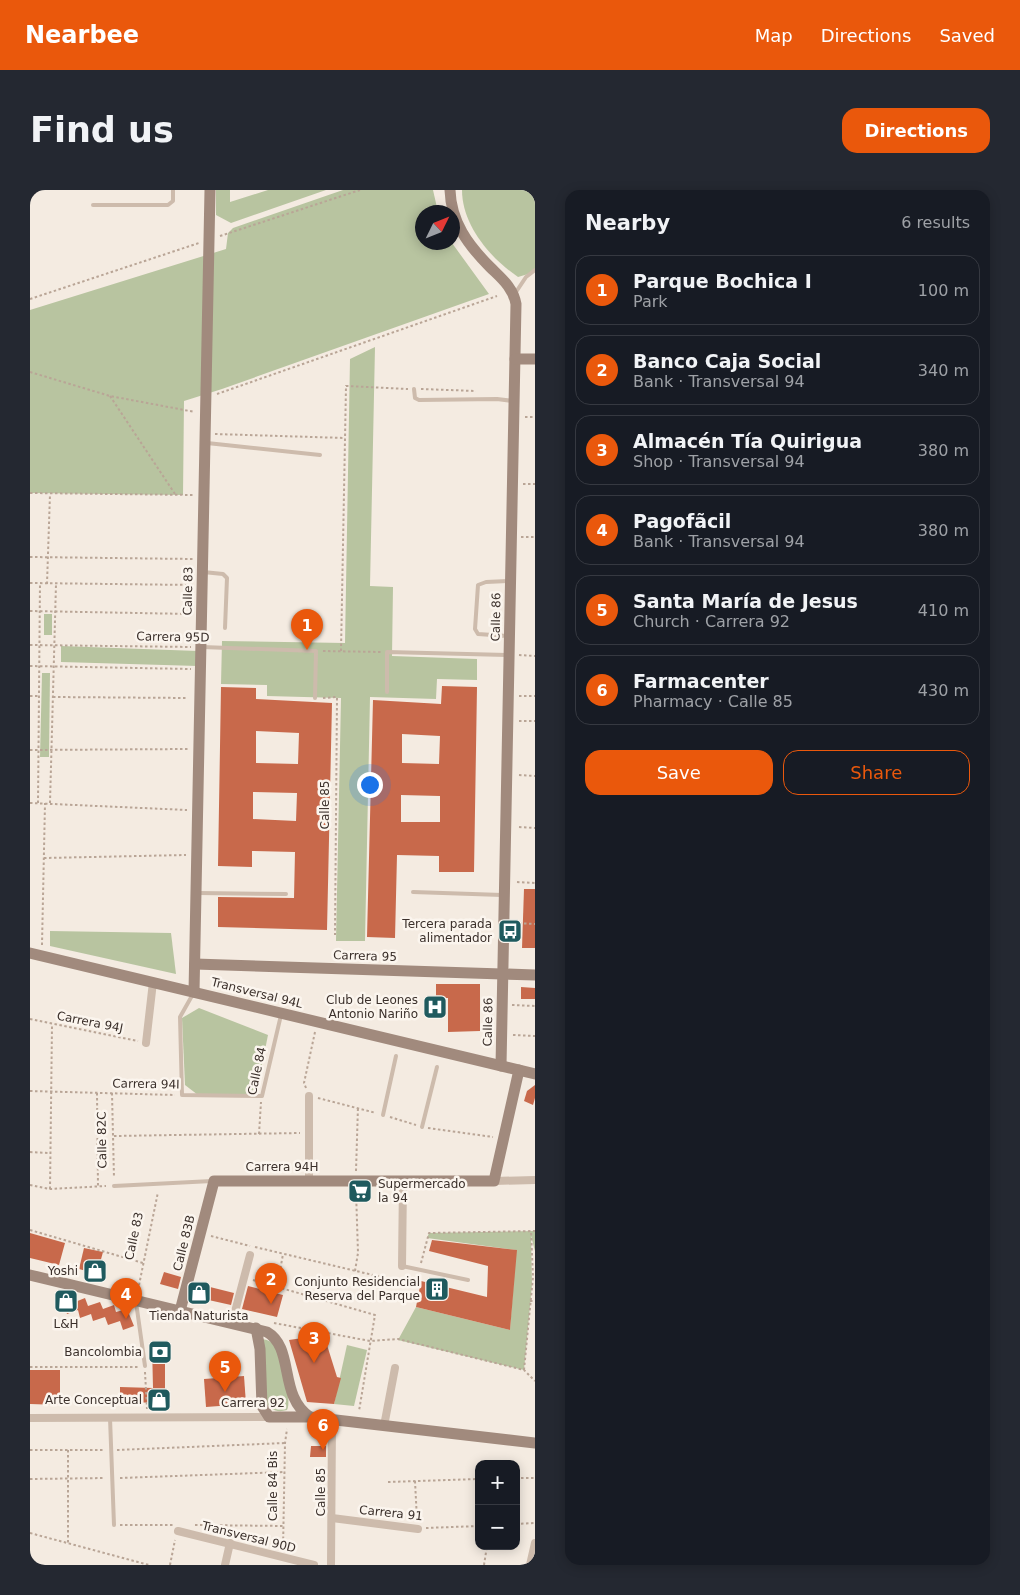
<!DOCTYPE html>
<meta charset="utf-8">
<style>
:root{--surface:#171b24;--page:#242831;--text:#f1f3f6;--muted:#9ea1a6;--line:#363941;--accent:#ea580c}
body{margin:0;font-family:"DejaVu Sans",sans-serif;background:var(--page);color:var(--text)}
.controls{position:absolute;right:15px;bottom:15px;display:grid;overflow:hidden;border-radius:10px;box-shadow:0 2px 12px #0003}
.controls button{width:45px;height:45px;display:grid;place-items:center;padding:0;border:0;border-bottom:1px solid var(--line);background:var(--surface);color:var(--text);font:25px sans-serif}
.compass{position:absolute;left:385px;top:15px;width:45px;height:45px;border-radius:50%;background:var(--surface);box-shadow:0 2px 12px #0003;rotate:47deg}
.you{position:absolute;left:339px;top:594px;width:18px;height:18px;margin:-12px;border:4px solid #fff;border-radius:50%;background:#1a73e8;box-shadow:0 0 0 8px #1a73e833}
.badge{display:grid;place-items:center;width:32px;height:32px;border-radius:50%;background:var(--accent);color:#fff;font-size:16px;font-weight:700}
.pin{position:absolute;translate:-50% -41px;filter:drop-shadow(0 1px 2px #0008)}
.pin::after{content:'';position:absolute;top:26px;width:18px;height:15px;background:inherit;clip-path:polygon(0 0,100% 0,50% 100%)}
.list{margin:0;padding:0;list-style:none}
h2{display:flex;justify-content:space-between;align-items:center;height:65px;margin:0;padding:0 20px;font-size:21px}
h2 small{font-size:16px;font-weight:400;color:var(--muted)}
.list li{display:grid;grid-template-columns:32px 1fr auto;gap:15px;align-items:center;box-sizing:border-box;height:70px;margin:0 10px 10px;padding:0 10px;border:1px solid var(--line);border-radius:15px}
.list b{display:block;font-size:19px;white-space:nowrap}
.list p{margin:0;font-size:16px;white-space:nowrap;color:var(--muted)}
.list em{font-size:16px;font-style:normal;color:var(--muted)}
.actions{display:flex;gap:10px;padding:15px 20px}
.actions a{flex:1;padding:11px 0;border:1px solid var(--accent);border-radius:15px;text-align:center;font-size:18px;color:var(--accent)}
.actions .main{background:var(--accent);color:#fff}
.map{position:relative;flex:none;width:505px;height:1375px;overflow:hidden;border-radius:15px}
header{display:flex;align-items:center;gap:30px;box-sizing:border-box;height:70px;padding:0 25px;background:var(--accent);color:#fff}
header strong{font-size:24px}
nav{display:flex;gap:28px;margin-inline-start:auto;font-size:18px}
.intro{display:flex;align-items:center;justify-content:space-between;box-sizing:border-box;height:120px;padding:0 30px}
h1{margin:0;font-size:35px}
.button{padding:12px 22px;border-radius:15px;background:var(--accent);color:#fff;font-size:18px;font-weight:700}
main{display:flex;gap:30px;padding:0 30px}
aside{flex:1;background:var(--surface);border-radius:15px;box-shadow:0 2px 12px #0003}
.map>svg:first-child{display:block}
.green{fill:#b8c4a0}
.building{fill:#c8694b;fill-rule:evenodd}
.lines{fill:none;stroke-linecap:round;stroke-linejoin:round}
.path{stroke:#b9a596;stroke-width:2;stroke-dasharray:2.5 2.5;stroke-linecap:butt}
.lane{stroke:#cdbbac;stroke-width:4}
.street{stroke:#cdbbac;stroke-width:8}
.secondary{stroke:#a18a7d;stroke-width:11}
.labels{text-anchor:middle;stroke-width:5;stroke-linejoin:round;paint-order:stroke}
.street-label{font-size:12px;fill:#3b302b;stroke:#fbf5ee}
.poi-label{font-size:12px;fill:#3b302b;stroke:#fbf5ee;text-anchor:end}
</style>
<header>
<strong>Nearbee</strong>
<nav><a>Map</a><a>Directions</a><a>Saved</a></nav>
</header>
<div class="intro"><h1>Find us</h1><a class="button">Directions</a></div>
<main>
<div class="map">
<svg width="505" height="1375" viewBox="0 0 505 1375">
<rect width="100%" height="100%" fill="#f4ebe1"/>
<g class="green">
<polygon points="186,0 200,0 200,12 238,0 296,0 201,33 186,25"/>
<polygon points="313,0 403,0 408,22 392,22 392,52 422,53 459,104 192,199 154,211 153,305 0,303 0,120 196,59 198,43 203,38"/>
<path d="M432 0H505V82L488 87C460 68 432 35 432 0Z"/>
<polygon points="345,157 340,396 363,397 362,466 447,469 447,490 407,489 406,509 340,507 335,751 306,751 311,508 237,506 237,495 191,494 192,451 315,453 320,169"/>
<rect x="14" y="424" width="8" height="21"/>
<polygon points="31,456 168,461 168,476 31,472"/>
<polygon points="12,483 20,483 19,567 10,567"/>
<polygon points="20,741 141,743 146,784 20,756"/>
<polygon points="169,818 238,845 228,894 219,905 168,905 155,895 152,828"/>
<polygon points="505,1041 505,1061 501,1046 502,1094 494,1180 368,1150 386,1117 480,1140 486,1060 397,1048 399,1043"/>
<path d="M233 1149C237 1150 241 1151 244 1155 250 1162 263 1212 257 1220 247 1223 241 1220 234 1212Z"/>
<polygon points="317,1155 337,1160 324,1216 304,1214"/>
</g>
<g class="building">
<path d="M412 496 447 497 444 682H409V666L367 665 365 748 337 747 343 510 411 514ZM372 544 410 546 409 574 372 573ZM371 605 410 606V632H371Z"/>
<path d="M191 497 226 498V509L302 513 297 740 188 737V707L264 708 265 662 222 661V677L188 676ZM226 541 269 543 268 574 226 573ZM223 602 267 603 266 631 223 629Z"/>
<polygon points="494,699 505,699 505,758 492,758"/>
<polygon points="406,794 450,794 450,841 418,842 418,808 406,808"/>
<polygon points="491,797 505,798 505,809 491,809"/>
<polygon points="505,895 505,908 503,915 494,911 497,901"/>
<polygon points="0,1043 35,1053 29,1075 0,1068"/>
<polygon points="402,1050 487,1060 480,1140 386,1117 391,1091 457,1107 458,1076 399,1061"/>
<polygon points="54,1058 73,1062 67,1084 49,1079"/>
<polygon points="134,1082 151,1087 148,1099 130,1094"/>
<polygon points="168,1094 204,1103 201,1115 165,1107"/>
<polygon points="218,1096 253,1105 247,1127 212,1119"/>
<polygon points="42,1106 45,1112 55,1108 58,1116 70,1112 73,1119 84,1115 86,1122 97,1119 104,1136 93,1140 90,1131 78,1135 75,1127 63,1131 61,1124 50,1128 48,1120 37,1124 32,1109"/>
<polygon points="286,1146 289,1158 297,1155 307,1187 311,1188 304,1214 277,1212 259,1150"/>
<polygon points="127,1151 138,1151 138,1170 135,1170 135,1213 90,1212 90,1197 123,1198 122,1155"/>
<polygon points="0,1180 30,1180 30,1215 0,1214"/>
<polygon points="214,1186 216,1214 176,1217 174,1189"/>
<polygon points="281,1256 296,1256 296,1267 280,1267"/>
</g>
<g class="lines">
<g class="path">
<polyline points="190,46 330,0"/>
<polyline points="0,109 169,53"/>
<polyline points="0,182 80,206 165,222"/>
<polyline points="391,199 446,201"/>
<polyline points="187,204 467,106"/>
<polyline points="80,206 145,304"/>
<polyline points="495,227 505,227"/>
<polyline points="185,244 315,248"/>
<polyline points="493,294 505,294"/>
<polyline points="0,303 164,305"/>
<polyline points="491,347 505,347"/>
<polyline points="0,367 163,369"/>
<polyline points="0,393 163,395"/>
<polyline points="17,394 20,304"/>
<polyline points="0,421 160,424"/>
<polyline points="0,455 161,457"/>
<polyline points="293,461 351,462"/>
<polyline points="311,461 316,196 378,199"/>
<polyline points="489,465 505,466"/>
<polyline points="0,476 161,479"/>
<polyline points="0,506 9,506"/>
<polyline points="489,506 505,506"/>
<polyline points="23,507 158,508"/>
<polyline points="293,508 307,507 305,745"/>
<polyline points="489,531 505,531"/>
<polyline points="0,560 158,559"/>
<polyline points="489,585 505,586"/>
<polyline points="0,613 157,620"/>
<polyline points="8,613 10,393"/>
<polyline points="20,613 26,394"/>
<polyline points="489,637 505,638"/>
<polyline points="14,668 156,665"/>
<polyline points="487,692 505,693"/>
<polyline points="484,733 505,734"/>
<polyline points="12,755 15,613"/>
<polyline points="482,815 505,816"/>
<polyline points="0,829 108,851"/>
<polyline points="483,845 505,846"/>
<polyline points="276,898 274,893 285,842"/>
<polyline points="0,901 145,905"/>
<polyline points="67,903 68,997"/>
<polyline points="82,903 84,988"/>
<polyline points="288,908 346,923"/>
<polyline points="360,927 386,935"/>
<polyline points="398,938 463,947"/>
<polyline points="229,944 231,912"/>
<polyline points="84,946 270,943"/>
<polyline points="0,962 19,963"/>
<polyline points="326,981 328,916"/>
<polyline points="0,995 20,999 76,996"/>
<polyline points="20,999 22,835"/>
<polyline points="0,1040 113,1073"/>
<polyline points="181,1046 220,1056"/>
<polyline points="225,1057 385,1095 387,1087"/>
<polyline points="391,1073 399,1043 505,1041"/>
<polyline points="325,1081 328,1063 326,1001"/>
<polyline points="223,1090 345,1125 329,1221"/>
<polyline points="247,1098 253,1064"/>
<polyline points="108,1100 128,1002"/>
<polyline points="500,1111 505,1111"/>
<polyline points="244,1133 340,1151 368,1149 494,1180 505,1191"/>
<polyline points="0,1177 108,1177"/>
<polyline points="494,1180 503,1087 501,1041"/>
<polyline points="115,1182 117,1219"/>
<polyline points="0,1260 75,1260"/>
<polyline points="38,1260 38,1353"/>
<polyline points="87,1260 255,1253"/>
<polyline points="90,1288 255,1282"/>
<polyline points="486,1288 505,1288"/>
<polyline points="0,1289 75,1288"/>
<polyline points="385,1291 387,1330"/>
<polyline points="358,1292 449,1289"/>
<polyline points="486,1334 505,1333"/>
<polyline points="90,1335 143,1335"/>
<polyline points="165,1335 255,1336"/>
<polyline points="396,1338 449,1336"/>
<polyline points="0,1343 119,1375"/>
<polyline points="253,1359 255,1253 257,1239"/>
<polyline points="140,1375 145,1350"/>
<polyline points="454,1375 457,1356"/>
</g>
<g class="lane">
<polyline points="63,15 138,15 143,11 143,0"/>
<polyline points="486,102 496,87 505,80"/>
<polyline points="384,199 385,208 389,210 467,209 483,211"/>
<polyline points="177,253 290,265"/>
<polyline points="173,382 193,384 197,388 195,438"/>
<polyline points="477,446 448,444 445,439 448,395 456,392 478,391"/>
<polyline points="172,457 286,461 285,508"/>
<polyline points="357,502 357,462 477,465"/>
<polyline points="383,702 472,705"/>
<polyline points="168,703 256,704"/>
<polyline points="163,804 150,827 152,905 232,906 251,825"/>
<polyline points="353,925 366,866"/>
<polyline points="392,937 407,877"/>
<polyline points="84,996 182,991"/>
<polyline points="372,1076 438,1090"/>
<polyline points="106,1112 115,1176"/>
<polyline points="80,1228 84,1335"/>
</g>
<g class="street">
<polyline points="116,853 123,792"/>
<polyline points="279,906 279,991"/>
<polyline points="464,991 505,990"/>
<polyline points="372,1076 373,991"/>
<polyline points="202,1133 220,1065"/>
<polyline points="0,1228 239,1227"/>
<polyline points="354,1236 365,1178"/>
<polyline points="302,1328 388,1339"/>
<polyline points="148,1341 284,1375"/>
<polyline points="195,1375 200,1353"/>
<polyline points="301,1375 302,1230"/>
<polyline points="500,1375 505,1353"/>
</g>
<g class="secondary">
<path d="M420 0C421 32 438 55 460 77 471 88 483 97 486 114L471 876"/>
<polyline points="485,169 505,169"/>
<polyline points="0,763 505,884"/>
<polyline points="165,774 505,785"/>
<polyline points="164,802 180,0"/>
<path d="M0 1085 237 1142C265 1158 248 1206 280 1227"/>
<polyline points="150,1121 184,991 464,991 489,880"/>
<polyline points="226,1138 230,1159 232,1216 239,1227 280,1227 505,1253"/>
</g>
</g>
<defs>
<g id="bus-square" transform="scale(1.25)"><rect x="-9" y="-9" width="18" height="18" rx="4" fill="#1f5a5e" stroke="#fbf5ee"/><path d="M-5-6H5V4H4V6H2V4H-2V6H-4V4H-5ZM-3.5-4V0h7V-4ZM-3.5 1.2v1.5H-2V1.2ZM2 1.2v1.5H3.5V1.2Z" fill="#fff"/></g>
<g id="hospital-square" transform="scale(1.25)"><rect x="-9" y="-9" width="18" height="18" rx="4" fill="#1f5a5e" stroke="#fbf5ee"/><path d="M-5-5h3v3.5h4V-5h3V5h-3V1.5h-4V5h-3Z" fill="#fff"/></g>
<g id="supermarket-square" transform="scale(1.25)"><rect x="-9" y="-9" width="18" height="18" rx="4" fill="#1f5a5e" stroke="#fbf5ee"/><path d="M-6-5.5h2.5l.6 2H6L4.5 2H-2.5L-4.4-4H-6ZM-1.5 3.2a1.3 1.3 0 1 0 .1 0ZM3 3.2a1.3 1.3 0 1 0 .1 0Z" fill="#fff"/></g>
<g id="shop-square" transform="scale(1.25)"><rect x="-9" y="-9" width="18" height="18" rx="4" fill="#1f5a5e" stroke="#fbf5ee"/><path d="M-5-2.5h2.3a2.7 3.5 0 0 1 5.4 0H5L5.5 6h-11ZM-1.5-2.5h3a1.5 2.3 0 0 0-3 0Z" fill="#fff"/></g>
<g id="building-square" transform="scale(1.25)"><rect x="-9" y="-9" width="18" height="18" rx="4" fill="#1f5a5e" stroke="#fbf5ee"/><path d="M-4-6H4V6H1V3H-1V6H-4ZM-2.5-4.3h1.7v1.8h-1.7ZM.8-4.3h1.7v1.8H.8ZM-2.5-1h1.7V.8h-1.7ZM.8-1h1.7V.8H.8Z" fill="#fff"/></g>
<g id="bank-square" transform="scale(1.25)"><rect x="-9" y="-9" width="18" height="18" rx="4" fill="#1f5a5e" stroke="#fbf5ee"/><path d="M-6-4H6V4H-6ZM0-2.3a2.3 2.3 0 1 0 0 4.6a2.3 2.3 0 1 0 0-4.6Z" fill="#fff"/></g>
</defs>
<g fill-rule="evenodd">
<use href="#bus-square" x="480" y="741"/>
<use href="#hospital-square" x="405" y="817"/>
<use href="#supermarket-square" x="330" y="1001"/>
<use href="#shop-square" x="65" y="1081"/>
<use href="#building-square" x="407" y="1099"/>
<use href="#shop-square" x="169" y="1103"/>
<use href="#shop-square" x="36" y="1111"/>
<use href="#bank-square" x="130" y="1162"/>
<use href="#shop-square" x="129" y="1210"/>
</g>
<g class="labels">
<g class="street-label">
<text transform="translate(158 401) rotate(-89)" y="4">Calle 83</text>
<text transform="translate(466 427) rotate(-89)" y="4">Calle 86</text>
<text transform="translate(143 447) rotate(1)" y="4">Carrera 95D</text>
<text transform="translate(295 615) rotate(-90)" y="4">Calle 85</text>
<text transform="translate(335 766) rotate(2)" y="4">Carrera 95</text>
<text transform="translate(227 803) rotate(14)" y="4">Transversal 94L</text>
<text transform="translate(60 832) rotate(11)" y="4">Carrera 94J</text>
<text transform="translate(458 832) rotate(-89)" y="4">Calle 86</text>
<text transform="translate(227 881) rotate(-78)" y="4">Calle 84</text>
<text transform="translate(116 894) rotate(1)" y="4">Carrera 94I</text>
<text transform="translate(72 950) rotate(-91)" y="4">Calle 82C</text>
<text x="252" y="981">Carrera 94H</text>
<text transform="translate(104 1046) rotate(-78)" y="4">Calle 83</text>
<text transform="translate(154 1053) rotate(-76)" y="4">Calle 83B</text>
<text x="223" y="1217">Carrera 92</text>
<text transform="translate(243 1296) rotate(-90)" y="4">Calle 84 Bis</text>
<text transform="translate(291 1302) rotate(-90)" y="4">Calle 85</text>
<text transform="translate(361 1323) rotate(6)" y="4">Carrera 91</text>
<text transform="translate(219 1347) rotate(14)" y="4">Transversal 90D</text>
</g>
<g class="poi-label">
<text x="462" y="738">Tercera parada<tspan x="462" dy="14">alimentador</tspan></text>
<text x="388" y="814">Club de Leones<tspan x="388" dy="14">Antonio Nariño</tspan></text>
<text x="348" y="998" text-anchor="start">Supermercado<tspan x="348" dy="14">la 94</tspan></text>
<text x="48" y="1085">Yoshi</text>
<text x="390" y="1096">Conjunto Residencial<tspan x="390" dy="14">Reserva del Parque</tspan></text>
<text x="169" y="1130" text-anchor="middle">Tienda Naturista</text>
<text x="36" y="1138" text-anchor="middle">L&amp;H</text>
<text x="112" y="1166">Bancolombia</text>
<text x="112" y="1214">Arte Conceptual</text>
</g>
</g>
</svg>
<div class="controls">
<button>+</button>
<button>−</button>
</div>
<svg class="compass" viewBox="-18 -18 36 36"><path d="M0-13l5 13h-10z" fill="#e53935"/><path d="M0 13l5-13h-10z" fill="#9ea1a6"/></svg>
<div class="you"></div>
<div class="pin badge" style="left:277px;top:460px">1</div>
<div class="pin badge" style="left:241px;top:1114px">2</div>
<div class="pin badge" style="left:284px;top:1173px">3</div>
<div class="pin badge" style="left:96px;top:1129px">4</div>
<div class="pin badge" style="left:195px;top:1202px">5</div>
<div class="pin badge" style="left:293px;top:1260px">6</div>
</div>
<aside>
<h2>Nearby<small>6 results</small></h2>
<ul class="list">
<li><span class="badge">1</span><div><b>Parque Bochica I</b><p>Park</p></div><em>100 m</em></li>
<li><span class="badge">2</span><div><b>Banco Caja Social</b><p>Bank · Transversal 94</p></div><em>340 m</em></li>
<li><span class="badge">3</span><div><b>Almacén Tía Quirigua</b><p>Shop · Transversal 94</p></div><em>380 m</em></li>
<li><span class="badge">4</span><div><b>Pagofãcil</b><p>Bank · Transversal 94</p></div><em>380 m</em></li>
<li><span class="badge">5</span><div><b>Santa María de Jesus</b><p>Church · Carrera 92</p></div><em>410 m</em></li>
<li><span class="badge">6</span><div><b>Farmacenter</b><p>Pharmacy · Calle 85</p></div><em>430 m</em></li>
</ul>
<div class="actions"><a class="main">Save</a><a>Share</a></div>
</aside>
</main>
